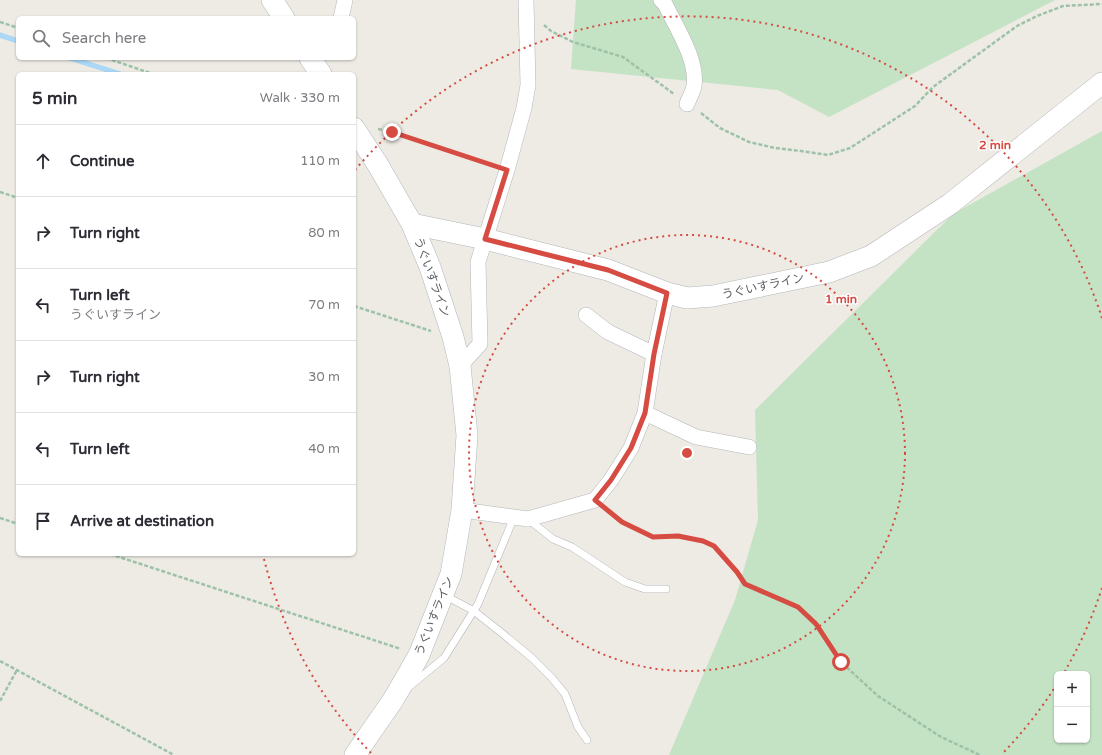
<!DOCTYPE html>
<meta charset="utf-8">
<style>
:root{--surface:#fff;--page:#f2f2f3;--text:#2b2b33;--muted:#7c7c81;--line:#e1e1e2}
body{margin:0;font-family:"Varela Round","Noto Sans JP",sans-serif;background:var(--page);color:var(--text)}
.controls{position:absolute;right:12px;bottom:12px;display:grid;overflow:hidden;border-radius:6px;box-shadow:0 1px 3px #0004}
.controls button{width:36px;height:36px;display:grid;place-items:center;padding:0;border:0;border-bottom:1px solid var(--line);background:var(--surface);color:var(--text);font:20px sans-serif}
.stop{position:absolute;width:12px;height:12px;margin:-9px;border:3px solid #d64b42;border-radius:50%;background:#fff}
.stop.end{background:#d64b42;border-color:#fff;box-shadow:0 1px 4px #0008}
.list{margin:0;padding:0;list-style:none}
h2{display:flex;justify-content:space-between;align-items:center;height:52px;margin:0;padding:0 16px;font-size:17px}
h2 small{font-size:13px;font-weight:400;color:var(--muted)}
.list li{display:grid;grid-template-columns:26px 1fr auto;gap:12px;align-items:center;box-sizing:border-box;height:72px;padding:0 16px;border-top:1px solid var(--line)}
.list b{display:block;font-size:15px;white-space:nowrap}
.list p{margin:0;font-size:13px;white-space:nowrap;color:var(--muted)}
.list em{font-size:13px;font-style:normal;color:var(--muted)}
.icon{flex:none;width:22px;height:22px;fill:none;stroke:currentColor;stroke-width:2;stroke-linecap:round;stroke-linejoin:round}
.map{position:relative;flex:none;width:1102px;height:755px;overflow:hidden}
.search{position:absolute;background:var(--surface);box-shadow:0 1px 3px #0004;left:16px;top:16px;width:340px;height:44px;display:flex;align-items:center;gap:10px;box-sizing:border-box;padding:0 14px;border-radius:6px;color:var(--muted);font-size:15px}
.panel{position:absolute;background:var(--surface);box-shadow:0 1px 3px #0004;left:16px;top:72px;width:340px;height:484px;border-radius:6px}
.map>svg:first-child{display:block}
.green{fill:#c4e2c4;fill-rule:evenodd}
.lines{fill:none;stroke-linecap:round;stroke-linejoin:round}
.stream{stroke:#acd7f5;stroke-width:5.5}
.lane-casing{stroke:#b5b6ba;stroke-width:8}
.street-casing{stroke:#b5b6ba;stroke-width:16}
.secondary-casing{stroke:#b3b6ba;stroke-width:22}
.path{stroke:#9dc2a8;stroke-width:2.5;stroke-dasharray:4 2;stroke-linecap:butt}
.lane{stroke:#fff;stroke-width:7}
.street{stroke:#fff;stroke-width:15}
.secondary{stroke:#fff;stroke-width:21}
.route{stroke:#d64b42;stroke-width:5}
.ring{fill:none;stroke:#d64b42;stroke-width:2;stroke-dasharray:2 4}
.labels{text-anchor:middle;stroke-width:3;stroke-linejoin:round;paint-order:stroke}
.street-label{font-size:12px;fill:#5c5f63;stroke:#fff}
.centre{fill:#d64b42;stroke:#fff;stroke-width:2}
.ring-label{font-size:12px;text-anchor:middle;font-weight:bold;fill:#d64b42;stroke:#fff;stroke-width:3;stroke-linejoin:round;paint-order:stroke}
</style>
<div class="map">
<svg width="1102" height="755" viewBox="0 0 1102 755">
<rect width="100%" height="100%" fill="#edebe4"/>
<g class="green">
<polygon points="576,0 1055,0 829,117 778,90 571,69"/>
<path d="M1102 131V755H669L735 600 758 520 755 410 953 214ZM1057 674H1087V740H1057Z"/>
</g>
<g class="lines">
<g class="stream">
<polyline points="0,35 18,41"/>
<polyline points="70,58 120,74"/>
</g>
<g class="lane-casing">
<g id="lane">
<polyline points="528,519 553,539 572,547 625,582 645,589 666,589"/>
<polyline points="444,595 474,611 503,634 532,658 552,678 565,694 578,727 587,740"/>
<polyline points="410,686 444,658 478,604 514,517"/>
</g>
</g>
<g class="street-casing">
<g id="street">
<path d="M661 0 665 4C676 27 698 60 694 86 693 92 689 98 687 104"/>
<polyline points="341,18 345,0"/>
<polyline points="586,315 608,332 654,354"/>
<polyline points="460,366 480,344 478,262 507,170 524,108 528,85 526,0"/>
<polyline points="645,413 696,437 749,447"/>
<polyline points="462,510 528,519 595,500 611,480 631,448 645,413 654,354 667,293"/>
</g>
</g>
<g class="secondary-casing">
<g id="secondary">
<polyline points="272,0 284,18"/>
<polyline points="310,58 321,74"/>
<polyline points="354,128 378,165 412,224 430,267 453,337 460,366 467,435 462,510 451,574 419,655 410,671 393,700 355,755"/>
<polyline points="412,224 485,239 608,270 667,293 687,298 713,296 829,272 871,256 950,204 1102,83"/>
</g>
</g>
<g class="path">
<polyline points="0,22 18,28"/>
<polyline points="544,25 551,31 573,42 623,57 674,94"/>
<polyline points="106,58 153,74"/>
<polyline points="701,113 720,128 749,142 775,148 801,151 828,155 850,148 915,106 933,87 1017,26 1037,16 1063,6 1102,4"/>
<polyline points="378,129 392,132 491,165"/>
<polyline points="0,192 18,198"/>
<polyline points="354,306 431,331"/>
<polyline points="608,510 622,522 653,537 678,536 703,541 714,547 737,572 745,584 798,607 816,625 841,662 878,696 941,737 980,755"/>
<polyline points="0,518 18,524"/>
<polyline points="110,554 401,649"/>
<polyline points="0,661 174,755"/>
<polyline points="0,701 17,670"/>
</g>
<use href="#lane" class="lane"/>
<use href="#street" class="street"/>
<use href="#secondary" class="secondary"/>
</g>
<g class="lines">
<polyline class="route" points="392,132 507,170 485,239 608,270 667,293 654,354 645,413 631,448 611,480 595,500 622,522 653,537 678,536 703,541 714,546 737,572 745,584 798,607 816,624 841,662"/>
</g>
<g class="ring">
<circle cx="687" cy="453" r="218"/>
<path d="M1102 588A436 436 0 0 1 1065 671M1057 684A436 436 0 0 1 1003 753M371 753A436 436 0 0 1 263 555M355 170A436 436 0 0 1 1102 318"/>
</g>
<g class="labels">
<g class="street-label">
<text transform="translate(432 277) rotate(70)" y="4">うぐいすライン</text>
<text transform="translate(763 286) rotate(-12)" y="4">うぐいすライン</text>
<text transform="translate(434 616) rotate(-68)" y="4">うぐいすライン</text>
</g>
</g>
<circle cx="687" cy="453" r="6" class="centre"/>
<g class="ring-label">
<text x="995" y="149">2 min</text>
<text x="841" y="303">1 min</text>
</g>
</svg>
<div class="controls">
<button>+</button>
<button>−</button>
</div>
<div class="stop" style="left:841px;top:662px"></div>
<div class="stop end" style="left:392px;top:132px"></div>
<div class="search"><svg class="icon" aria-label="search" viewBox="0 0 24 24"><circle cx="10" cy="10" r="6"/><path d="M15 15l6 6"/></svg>Search here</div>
<section class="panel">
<h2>5 min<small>Walk · 330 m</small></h2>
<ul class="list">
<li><svg class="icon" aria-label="ahead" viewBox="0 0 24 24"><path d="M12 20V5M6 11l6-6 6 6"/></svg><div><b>Continue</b></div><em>110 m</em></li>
<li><svg class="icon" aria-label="right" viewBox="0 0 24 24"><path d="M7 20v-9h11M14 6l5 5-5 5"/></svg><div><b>Turn right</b></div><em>80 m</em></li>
<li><svg class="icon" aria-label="left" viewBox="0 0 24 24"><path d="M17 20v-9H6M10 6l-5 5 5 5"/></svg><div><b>Turn left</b><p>うぐいすライン</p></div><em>70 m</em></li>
<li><svg class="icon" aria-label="right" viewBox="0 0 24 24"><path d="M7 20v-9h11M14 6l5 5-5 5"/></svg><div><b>Turn right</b></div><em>30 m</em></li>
<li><svg class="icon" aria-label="left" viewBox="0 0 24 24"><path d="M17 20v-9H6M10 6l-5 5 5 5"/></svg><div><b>Turn left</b></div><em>40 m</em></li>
<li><svg class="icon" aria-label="arrive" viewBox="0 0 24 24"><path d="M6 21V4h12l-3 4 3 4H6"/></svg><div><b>Arrive at destination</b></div></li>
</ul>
</section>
</div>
